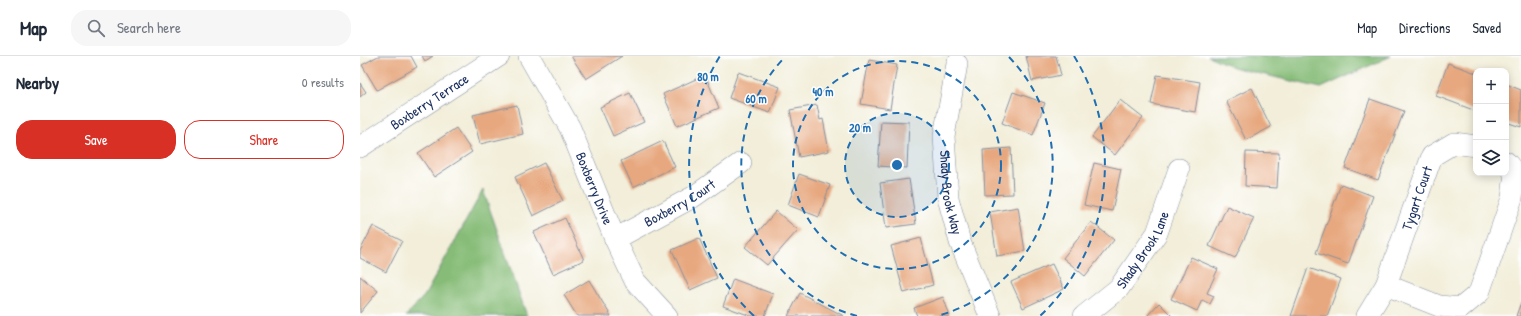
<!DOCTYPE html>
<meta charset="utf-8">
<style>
:root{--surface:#fff;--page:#f6f6f7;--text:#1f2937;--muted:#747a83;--line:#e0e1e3;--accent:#d93025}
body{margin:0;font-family:"Patrick Hand",sans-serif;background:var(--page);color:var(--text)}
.controls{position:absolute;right:12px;top:12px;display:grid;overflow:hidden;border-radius:8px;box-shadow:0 2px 10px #0003}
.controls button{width:36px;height:36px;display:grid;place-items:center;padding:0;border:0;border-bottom:1px solid var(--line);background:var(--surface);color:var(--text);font:20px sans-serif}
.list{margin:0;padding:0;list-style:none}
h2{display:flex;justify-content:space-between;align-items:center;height:52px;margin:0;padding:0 16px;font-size:17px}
h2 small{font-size:13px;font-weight:400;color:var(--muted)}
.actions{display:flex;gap:8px;padding:12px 16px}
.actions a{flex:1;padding:9px 0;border:1px solid var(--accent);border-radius:16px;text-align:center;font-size:14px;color:var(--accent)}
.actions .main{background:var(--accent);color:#fff}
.icon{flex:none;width:22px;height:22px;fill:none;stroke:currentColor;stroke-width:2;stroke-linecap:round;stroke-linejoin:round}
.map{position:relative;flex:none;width:1161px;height:260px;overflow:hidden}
header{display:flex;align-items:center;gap:24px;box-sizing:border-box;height:56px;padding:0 20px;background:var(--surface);border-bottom:1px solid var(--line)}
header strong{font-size:19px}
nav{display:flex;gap:22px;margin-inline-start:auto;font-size:14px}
.search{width:280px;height:36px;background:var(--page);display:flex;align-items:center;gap:10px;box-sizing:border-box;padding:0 14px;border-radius:16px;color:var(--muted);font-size:15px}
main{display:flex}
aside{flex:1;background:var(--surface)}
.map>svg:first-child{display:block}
.forest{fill:#86bc77;stroke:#50766a}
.building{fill:#e7a87f}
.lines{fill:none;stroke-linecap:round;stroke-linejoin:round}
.minor-casing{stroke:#868e9c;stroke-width:22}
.minor{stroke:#fff;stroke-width:21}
.ring{fill:none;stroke:#1f6fb2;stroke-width:2;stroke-dasharray:7 5}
.labels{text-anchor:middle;stroke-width:3;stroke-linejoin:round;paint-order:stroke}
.street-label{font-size:14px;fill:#1b2f5e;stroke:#fff}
.centre{fill:#1f6fb2;stroke:#fff;stroke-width:2}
.ring-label{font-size:12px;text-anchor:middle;font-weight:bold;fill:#1f6fb2;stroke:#fff;stroke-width:3;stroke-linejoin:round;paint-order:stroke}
</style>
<header>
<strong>Map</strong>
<div class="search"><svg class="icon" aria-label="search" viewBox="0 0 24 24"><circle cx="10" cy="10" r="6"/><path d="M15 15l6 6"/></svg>Search here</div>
<nav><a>Map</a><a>Directions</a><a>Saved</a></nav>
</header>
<main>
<aside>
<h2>Nearby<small>0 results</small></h2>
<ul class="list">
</ul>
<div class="actions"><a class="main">Save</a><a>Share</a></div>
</aside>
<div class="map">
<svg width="1161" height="260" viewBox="0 0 1161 260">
<rect width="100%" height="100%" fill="#fff"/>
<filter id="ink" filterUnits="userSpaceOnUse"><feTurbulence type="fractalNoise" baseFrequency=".025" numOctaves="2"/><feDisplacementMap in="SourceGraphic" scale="8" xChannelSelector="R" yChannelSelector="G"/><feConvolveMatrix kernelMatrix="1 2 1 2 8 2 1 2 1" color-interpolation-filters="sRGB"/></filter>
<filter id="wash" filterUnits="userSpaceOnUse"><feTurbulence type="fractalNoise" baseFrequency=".012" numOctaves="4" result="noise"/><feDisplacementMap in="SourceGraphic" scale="16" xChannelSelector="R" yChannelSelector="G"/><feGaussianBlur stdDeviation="0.9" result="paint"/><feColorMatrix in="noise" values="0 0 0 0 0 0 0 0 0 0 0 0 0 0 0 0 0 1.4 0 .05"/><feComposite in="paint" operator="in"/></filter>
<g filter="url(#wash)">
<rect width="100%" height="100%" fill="#f2eed9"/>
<g class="forest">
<polygon points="848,0 1031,0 961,32 876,12"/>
<polygon points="123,134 167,260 46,260 65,239"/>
</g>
<g id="blocks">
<g class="building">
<polygon points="18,0 51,0 57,11 17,34 2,9"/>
<polygon points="62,0 73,0 65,5"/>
<polygon points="211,0 262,0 226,23"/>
<polygon points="666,0 696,0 701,19 672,25"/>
<polygon points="509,4 537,9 530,53 501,48"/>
<polygon points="1088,7 1116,17 1116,55 1076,40"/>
<polygon points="378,16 420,31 410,57 369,42"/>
<polygon points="345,19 359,52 317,70 303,38"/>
<polygon points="797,19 840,26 835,56 791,48"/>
<polygon points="0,27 6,36 0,41"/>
<polygon points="1146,28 1161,34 1161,71 1146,66"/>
<polygon points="892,32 911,71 886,84 866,45"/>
<polygon points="653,36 685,47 673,79 642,67"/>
<polygon points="270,37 284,66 253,80 240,51"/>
<polygon points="1010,43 1044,55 1018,124 985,112"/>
<polygon points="760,44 783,62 755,99 732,81"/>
<polygon points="157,49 163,78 120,88 113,59"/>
<polygon points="457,49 460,64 463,63 469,95 439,101 430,54"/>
<polygon points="521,65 549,66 547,112 518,110"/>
<polygon points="96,72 112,96 74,121 58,97"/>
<polygon points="303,85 315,111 273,131 261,105"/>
<polygon points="651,92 653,138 625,139 623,94"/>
<polygon points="886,96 919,97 917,132 885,130"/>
<polygon points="184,107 203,145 173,160 155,121"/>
<polygon points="734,107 761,113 752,155 724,149"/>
<polygon points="439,118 470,129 459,161 428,149"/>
<polygon points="549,123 556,168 526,172 520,127"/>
<polygon points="981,128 1013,140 988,208 956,197"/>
<polygon points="867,150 894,162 875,202 849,190"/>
<polygon points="658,151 665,195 637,200 630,156"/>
<polygon points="416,155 438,174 407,209 385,191"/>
<polygon points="205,162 224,204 193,218 174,176"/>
<polygon points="731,166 754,184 725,220 703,202"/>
<polygon points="13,170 42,185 26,216 0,202 0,195"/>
<polygon points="339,182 357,222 330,234 312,194"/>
<polygon points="561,182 573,229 544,237 531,190"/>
<polygon points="831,201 858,213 847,237 854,240 850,248 842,244 837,255 811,243"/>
<polygon points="692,208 704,233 663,252 651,226"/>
<polygon points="948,212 981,223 967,260 931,260"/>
<polygon points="0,220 18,235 0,257"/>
<polygon points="373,223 413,238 405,260 391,260 363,250"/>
<polygon points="229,224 251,260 217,260 204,239"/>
<polygon points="440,237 484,260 428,260"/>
<polygon points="583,241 590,260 557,260 554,252"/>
<polygon points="1161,246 1161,260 1156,260"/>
<polygon points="799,247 812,260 787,260"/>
</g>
</g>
</g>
<g filter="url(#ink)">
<use href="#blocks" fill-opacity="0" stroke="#868e9c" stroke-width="1"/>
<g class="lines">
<g class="minor-casing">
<g id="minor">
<path id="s1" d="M169 0 210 72 255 183 275 225 307 260"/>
<path id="s2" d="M597 8 584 80 588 142 600 186 630 260"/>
<polyline points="1116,90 1094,87 1072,100 1026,229 1079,250 1101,252 1119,237 1152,142 1155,117 1146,106"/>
<path id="s3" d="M0 91 139 0"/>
<path id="s4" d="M255 183 333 141 381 107"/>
<path id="s5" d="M724 260 759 232 797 177 819 113"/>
<polyline points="1007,260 1026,229"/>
</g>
</g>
<use href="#minor" class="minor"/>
</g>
</g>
<circle cx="537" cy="109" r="52" fill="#1f6fb2" fill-opacity=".12"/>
<g class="ring">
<circle cx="537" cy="109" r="52"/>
<circle cx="537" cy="109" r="104"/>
<path d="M497 260A156 156 0 0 1 425 1M649 1A156 156 0 0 1 577 260"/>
<path d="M394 260A208 208 0 0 1 360 0M714 0A208 208 0 0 1 680 260"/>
</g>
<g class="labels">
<g class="street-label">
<text dy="5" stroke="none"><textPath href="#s3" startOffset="83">Boxberry Terrace</textPath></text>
<text dy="5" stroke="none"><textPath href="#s1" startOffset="148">Boxberry Drive</textPath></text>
<text dy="5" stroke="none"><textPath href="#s2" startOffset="130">Shady Brook Way</textPath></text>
<text transform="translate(1057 142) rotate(-71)" y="5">Tygart Court</text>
<text dy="5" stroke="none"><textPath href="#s4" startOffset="74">Boxberry Court</textPath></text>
<text dy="5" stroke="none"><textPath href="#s5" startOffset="90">Shady Brook Lane</textPath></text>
</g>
</g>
<circle cx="537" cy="109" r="6" class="centre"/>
<g class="ring-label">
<text x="348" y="25">80 m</text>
<text x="463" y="40">40 m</text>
<text x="396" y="47">60 m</text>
<text x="500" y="76">20 m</text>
</g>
</svg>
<div class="controls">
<button>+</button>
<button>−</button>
<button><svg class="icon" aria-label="layers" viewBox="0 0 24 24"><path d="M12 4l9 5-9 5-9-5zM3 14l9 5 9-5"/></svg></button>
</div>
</div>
</main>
